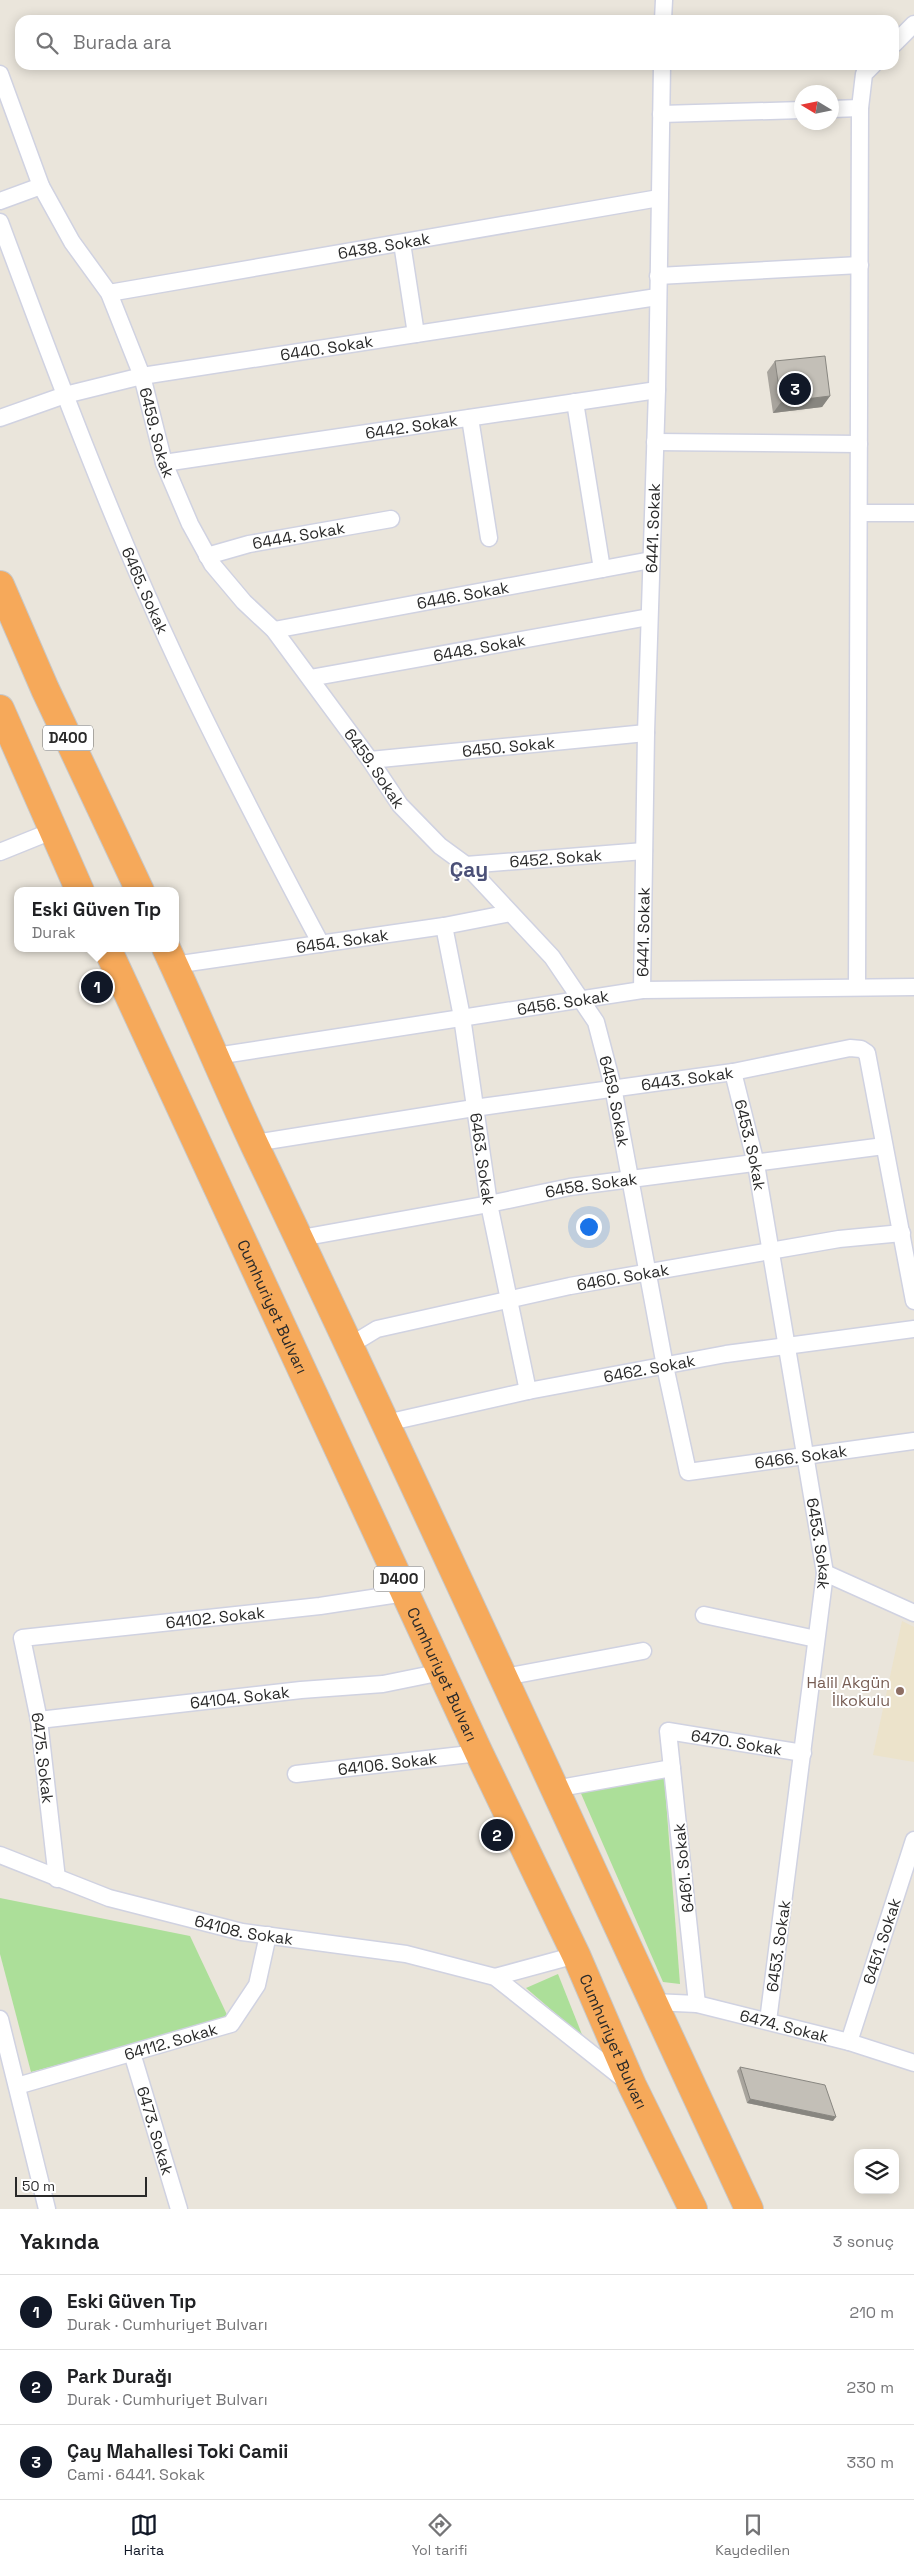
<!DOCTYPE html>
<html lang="tr">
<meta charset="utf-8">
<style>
:root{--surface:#fff;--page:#f6f6f6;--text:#202124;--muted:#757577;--line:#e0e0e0;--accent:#111827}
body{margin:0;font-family:"Space Grotesk",sans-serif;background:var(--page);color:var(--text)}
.controls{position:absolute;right:15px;bottom:15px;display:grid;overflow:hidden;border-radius:10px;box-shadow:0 2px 12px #0003}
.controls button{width:45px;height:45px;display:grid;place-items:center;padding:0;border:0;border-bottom:1px solid var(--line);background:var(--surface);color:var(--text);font:25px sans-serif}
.compass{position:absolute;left:794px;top:85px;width:45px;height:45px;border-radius:50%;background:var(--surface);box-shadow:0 2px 12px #0003;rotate:280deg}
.scale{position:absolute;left:15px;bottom:12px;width:132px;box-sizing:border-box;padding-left:5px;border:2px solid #292929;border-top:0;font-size:14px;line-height:18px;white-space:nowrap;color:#292929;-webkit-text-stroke:4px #fff;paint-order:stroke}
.you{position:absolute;left:588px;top:1226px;width:18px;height:18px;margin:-12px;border:4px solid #fff;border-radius:50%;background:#1a73e8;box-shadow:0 0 0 8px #1a73e833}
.badge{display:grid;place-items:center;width:32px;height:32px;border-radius:50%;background:var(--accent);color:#fff;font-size:16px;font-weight:700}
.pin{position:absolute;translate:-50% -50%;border:2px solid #fff;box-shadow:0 1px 5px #0006}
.popup{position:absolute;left:14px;top:887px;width:165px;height:65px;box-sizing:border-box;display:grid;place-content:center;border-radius:10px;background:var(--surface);filter:drop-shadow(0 1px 4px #0005);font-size:16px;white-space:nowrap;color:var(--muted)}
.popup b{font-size:19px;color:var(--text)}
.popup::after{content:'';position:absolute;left:50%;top:100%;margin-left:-10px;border:10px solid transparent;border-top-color:var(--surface)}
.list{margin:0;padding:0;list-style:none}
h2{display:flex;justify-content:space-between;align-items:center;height:65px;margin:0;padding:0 20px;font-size:21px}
h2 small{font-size:16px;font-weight:400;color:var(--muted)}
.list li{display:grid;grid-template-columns:32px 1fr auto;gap:15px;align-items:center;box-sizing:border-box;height:75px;padding:0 20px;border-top:1px solid var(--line)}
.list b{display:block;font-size:19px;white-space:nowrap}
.list p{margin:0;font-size:16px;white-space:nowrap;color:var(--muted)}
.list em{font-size:16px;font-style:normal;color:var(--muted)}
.icon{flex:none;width:28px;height:28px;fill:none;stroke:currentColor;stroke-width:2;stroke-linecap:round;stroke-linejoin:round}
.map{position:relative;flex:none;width:914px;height:2209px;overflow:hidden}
.search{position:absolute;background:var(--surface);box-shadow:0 2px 12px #0003;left:15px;right:15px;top:15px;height:55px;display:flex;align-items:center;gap:12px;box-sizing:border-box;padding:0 18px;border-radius:15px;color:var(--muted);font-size:19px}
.sheet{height:290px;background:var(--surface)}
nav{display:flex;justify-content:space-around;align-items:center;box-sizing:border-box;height:70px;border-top:1px solid var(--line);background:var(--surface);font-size:14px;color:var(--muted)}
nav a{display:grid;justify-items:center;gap:2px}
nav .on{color:var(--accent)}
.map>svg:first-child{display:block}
.education{fill:#ece3cb}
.green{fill:#acdf99}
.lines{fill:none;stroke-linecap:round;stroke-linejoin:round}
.street-casing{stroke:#d0d2e1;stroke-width:19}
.highway-casing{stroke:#c7c7c7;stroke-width:30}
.street{stroke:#fff;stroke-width:16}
.highway{stroke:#f6a95a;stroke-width:28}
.wall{fill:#a8a49d}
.shaded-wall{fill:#888680}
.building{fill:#c3bfb7;stroke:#888680}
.education-dot{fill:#8d6e63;stroke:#fff;stroke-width:2}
.labels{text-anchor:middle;stroke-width:4;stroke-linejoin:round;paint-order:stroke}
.shield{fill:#fff;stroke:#696969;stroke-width:1}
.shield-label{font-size:15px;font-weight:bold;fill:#292929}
.street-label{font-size:16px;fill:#292929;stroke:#fff}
.education-label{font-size:16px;fill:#785e54;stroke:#fff;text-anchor:end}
.district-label{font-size:21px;font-weight:bold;fill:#4b5077;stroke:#fff}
</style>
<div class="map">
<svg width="914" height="2209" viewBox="0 0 914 2209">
<rect width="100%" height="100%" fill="#eae5db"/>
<polygon class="education" points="902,1621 914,1627 914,1762 873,1755"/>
<g class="green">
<polygon points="664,1774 680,1984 663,1982 579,1789"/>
<polygon points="0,1898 190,1936 229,2019 31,2072 0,1954"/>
<polygon points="558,1974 583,2037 526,1988"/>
</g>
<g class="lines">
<g class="street-casing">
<g id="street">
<polyline points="663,20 664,0"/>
<polyline points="894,44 914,24"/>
<path id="s1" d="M0 74 41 186 72 242 109 293 142 376 164 463 190 524 212 564 244 602 274 630 370 760 400 805 440 846 466 865 552 957 596 1022 613 1087 665 1366 688 1472 914 1441"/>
<polyline points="832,109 860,108"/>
<polyline points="661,114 802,110"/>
<polyline points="0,201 41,186"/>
<path id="s2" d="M0 222C55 370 110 518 177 661 222 757 271 850 321 944"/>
<polyline points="402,243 416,334"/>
<polyline points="658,276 860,265"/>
<path id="s3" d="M109 293 659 198"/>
<polyline points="575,402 602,569"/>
<path id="s4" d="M0 418 65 395 142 376 657 297"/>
<polyline points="470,418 489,538"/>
<polyline points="655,442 859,444"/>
<path id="s5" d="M164 463 657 390"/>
<polyline points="859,513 914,513"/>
<path id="s6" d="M207 556 249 544 391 519"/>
<path id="s7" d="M274 630 651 560"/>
<path id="s8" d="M310 678 649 617"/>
<path id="s9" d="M370 760 646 733"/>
<polyline points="0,852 52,831"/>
<path id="s10" d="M466 865 644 851"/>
<path id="s11" d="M444 926 462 1017 489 1204 528 1391"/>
<path id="s12" d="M174 965 444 926 510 913"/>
<polyline points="857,987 860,108 864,74 873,65"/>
<path id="s13" d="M642 990 646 733 657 390 662 65"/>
<path id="s14" d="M216 1056 642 990 914 987"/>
<path id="s15" d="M733 1072 756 1164 825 1573 768 2021"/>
<path id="s16" d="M254 1143 474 1108 733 1072 850 1048 861 1049 867 1053 914 1301"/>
<path id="s17" d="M301 1238 489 1204 570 1187 884 1146"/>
<path id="s18" d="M349 1346 377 1329 570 1286 839 1239 902 1233"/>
<path id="s19" d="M386 1423 528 1391 726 1354 914 1329"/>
<polyline points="825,1573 914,1613"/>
<polyline points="704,1615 816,1639"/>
<polyline points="505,1677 643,1651"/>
<path id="s20" d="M39 1720 301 1690 383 1684 442 1672"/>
<path id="s21" d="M296 1774 479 1753"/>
<polyline points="554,1789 672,1768"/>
<path id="s22" d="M0 1855 109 1898 242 1932 406 1954 495 1977 626 2081"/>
<path id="s23" d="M57 1879 39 1720 22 1638 320 1606 405 1593"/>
<polyline points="495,1977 576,1955"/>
<path id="s24" d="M653 2002 697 2004 849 2042 914 2063"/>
<path id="s25" d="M697 2004 668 1731 803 1753"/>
<polyline points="0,2019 47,2209"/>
<path id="s26" d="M849 2042 914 1840"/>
<path id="s27" d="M132 2053 179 2209"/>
<path id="s28" d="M17 2086 231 2024 257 1985 268 1935"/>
</g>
</g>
<g class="highway-casing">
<g id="highway">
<polyline points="0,585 45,689 140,891"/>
<polyline points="0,709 80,891"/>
<path id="s29" d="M107 948 479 1753 576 1955 632 2085 693 2209"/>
<path d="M166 948C197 1014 224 1080 255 1146 423 1498 584 1855 749 2209"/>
</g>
</g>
<use href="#street" class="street"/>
<use href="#highway" class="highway"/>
</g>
<g class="wall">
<polygon points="775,361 830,396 822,407 773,413 767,372"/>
<polygon points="740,2067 833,2121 747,2103 737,2071"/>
</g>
<g class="shaded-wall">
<polygon points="830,396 822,407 773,413 781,402"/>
<polygon points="750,2099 836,2117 833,2121 747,2103"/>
</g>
<g class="building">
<polygon points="825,356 830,396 781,402 775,361"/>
<polygon points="740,2067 825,2085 836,2117 750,2099"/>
</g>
<circle class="education-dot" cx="900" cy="1691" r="5"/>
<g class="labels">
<g class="shield">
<rect x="43" y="725.5" width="50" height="25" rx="4"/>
<rect x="374" y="1566.5" width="50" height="25" rx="4"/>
</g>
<g class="shield-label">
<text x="68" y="743">D400</text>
<text x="399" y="1584">D400</text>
</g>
<g class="street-label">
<text dy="6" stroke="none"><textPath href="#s3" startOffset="279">6438. Sokak</textPath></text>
<text dy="6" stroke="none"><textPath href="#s4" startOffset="335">6440. Sokak</textPath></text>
<text dy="6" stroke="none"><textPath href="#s5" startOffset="250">6442. Sokak</textPath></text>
<text dy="6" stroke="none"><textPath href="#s1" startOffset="394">6459. Sokak</textPath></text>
<text dy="6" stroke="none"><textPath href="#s13" startOffset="462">6441. Sokak</textPath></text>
<text dy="6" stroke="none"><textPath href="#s6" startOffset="94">6444. Sokak</textPath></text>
<text dy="6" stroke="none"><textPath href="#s2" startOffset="396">6465. Sokak</textPath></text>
<text dy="6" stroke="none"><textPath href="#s7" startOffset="192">6446. Sokak</textPath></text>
<text dy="6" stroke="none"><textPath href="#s8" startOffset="172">6448. Sokak</textPath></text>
<text dy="6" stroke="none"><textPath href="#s9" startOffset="139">6450. Sokak</textPath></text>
<text dy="6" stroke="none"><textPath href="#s1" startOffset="799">6459. Sokak</textPath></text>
<text dy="6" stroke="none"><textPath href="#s10" startOffset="90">6452. Sokak</textPath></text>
<text dy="6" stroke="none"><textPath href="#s13" startOffset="58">6441. Sokak</textPath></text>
<text dy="6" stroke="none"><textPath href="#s12" startOffset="170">6454. Sokak</textPath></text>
<text dy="6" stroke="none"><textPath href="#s14" startOffset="351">6456. Sokak</textPath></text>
<text dy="6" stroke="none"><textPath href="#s16" startOffset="438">6443. Sokak</textPath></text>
<text dy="6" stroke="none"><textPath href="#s1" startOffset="1219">6459. Sokak</textPath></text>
<text dy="6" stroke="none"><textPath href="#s15" startOffset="75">6453. Sokak</textPath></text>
<text dy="6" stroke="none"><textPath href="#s11" startOffset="236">6463. Sokak</textPath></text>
<text dy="6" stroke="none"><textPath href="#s17" startOffset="295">6458. Sokak</textPath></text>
<text dy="6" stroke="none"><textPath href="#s18" startOffset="284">6460. Sokak</textPath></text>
<text dy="6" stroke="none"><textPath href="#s29" startOffset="395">Cumhuriyet Bulvarı</textPath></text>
<text dy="6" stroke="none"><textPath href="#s19" startOffset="269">6462. Sokak</textPath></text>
<text dy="6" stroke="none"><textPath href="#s1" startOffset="1711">6466. Sokak</textPath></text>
<text dy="6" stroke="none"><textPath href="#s15" startOffset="480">6453. Sokak</textPath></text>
<text dy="6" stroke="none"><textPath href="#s23" startOffset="438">64102. Sokak</textPath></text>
<text dy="6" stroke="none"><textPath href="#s29" startOffset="800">Cumhuriyet Bulvarı</textPath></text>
<text dy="6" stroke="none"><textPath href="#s20" startOffset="202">64104. Sokak</textPath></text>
<text dy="6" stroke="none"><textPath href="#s25" startOffset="344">6470. Sokak</textPath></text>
<text transform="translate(43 1758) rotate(83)" y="6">6475. Sokak</text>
<text dy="6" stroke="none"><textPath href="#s21" startOffset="92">64106. Sokak</textPath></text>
<text transform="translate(683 1868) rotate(-96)" y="6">6461. Sokak</text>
<text dy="6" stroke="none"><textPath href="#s22" startOffset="256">64108. Sokak</textPath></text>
<text dy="6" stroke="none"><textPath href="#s26" startOffset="106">6451. Sokak</textPath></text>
<text transform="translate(778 1946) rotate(-82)" y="6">6453. Sokak</text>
<text dy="6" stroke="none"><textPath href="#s24" startOffset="134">6474. Sokak</textPath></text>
<text dy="6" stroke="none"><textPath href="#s28" startOffset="160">64112. Sokak</textPath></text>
<text dy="6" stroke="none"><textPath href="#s29" startOffset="1205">Cumhuriyet Bulvarı</textPath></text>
<text dy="6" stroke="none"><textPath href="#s27" startOffset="81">6473. Sokak</textPath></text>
</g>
<g class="education-label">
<text x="890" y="1688">Halil Akgün<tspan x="890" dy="18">İlkokulu</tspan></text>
</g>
<g class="district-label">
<text x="469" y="877">Çay</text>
</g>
</g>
</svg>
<div class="controls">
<button><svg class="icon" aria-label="layers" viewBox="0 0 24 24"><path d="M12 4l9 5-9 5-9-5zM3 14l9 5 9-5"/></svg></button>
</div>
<svg class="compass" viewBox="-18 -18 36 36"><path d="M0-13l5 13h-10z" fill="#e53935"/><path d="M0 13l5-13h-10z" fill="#757577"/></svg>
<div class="scale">50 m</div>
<div class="you"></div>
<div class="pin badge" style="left:97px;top:987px">1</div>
<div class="popup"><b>Eski Güven Tıp</b>Durak</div>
<div class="pin badge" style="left:497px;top:1835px">2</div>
<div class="pin badge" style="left:795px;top:389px">3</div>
<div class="search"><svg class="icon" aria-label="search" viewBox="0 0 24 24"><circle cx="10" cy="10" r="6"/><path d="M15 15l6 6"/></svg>Burada ara</div>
</div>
<section class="sheet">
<h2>Yakında<small>3 sonuç</small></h2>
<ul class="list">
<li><span class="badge">1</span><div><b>Eski Güven Tıp</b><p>Durak · Cumhuriyet Bulvarı</p></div><em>210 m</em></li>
<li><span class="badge">2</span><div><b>Park Durağı</b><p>Durak · Cumhuriyet Bulvarı</p></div><em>230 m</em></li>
<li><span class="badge">3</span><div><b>Çay Mahallesi Toki Camii</b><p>Cami · 6441. Sokak</p></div><em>330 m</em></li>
</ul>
</section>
<nav>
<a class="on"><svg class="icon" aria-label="map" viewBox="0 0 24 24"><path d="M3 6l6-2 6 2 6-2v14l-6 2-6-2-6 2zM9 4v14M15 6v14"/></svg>Harita</a>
<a><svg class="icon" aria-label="directions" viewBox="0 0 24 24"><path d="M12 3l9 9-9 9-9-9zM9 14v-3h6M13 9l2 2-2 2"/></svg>Yol tarifi</a>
<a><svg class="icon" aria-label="saved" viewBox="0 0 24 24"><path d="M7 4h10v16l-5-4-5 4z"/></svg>Kaydedilen</a>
</nav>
